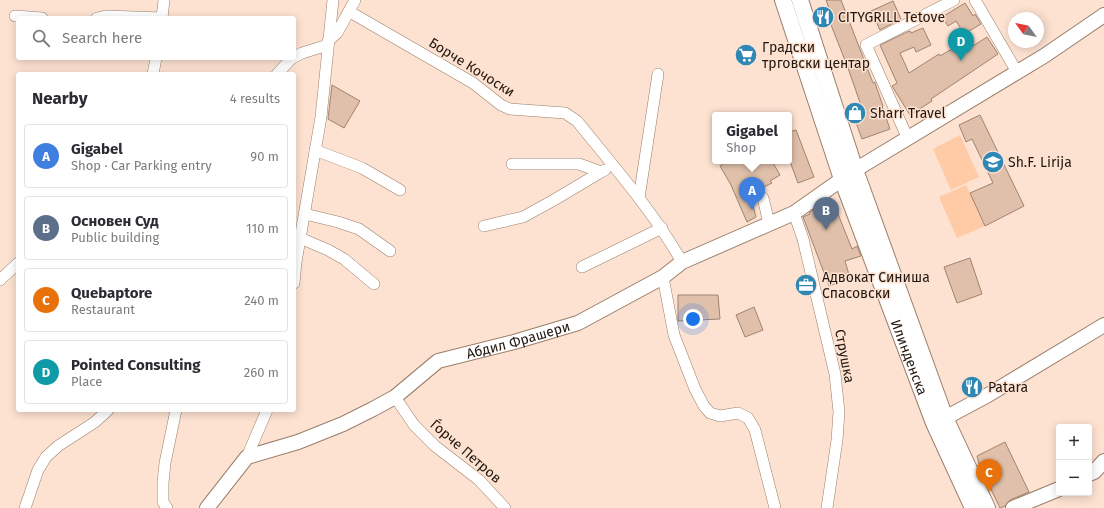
<!DOCTYPE html>
<meta charset="utf-8">
<style>
:root{--surface:#fff;--page:#f7f7f7;--text:#2b2b33;--muted:#7c7c81;--line:#e1e1e2;--accent:#2f87b5}
body{margin:0;font-family:"Fira Sans",sans-serif;background:var(--page);color:var(--text)}
.controls{position:absolute;right:12px;bottom:12px;display:grid;overflow:hidden;border-radius:4px;box-shadow:0 2px 10px #0003}
.controls button{width:36px;height:36px;display:grid;place-items:center;padding:0;border:0;border-bottom:1px solid var(--line);background:var(--surface);color:var(--text);font:20px sans-serif}
.compass{position:absolute;left:1008px;top:12px;width:36px;height:36px;border-radius:50%;background:var(--surface);box-shadow:0 2px 10px #0003;rotate:303deg}
.you{position:absolute;left:693px;top:319px;width:14px;height:14px;margin:-10px;border:3px solid #fff;border-radius:50%;background:#1a73e8;box-shadow:0 0 0 6px #1a73e833}
.badge{display:grid;place-items:center;width:26px;height:26px;border-radius:50%;background:var(--accent);color:#fff;font-size:13px;font-weight:700}
.pin{position:absolute;translate:-50% -33px;filter:drop-shadow(0 1px 2px #0008)}
.pin::after{content:'';position:absolute;top:21px;width:14px;height:12px;background:inherit;clip-path:polygon(0 0,100% 0,50% 100%)}
.popup{position:absolute;left:712px;top:112px;width:80px;height:52px;box-sizing:border-box;display:grid;place-content:center;border-radius:4px;background:var(--surface);filter:drop-shadow(0 1px 3px #0005);font-size:13px;white-space:nowrap;color:var(--muted)}
.popup b{font-size:15px;color:var(--text)}
.popup::after{content:'';position:absolute;left:50%;top:100%;margin-left:-8px;border:8px solid transparent;border-top-color:var(--surface)}
.list{margin:0;padding:0;list-style:none}
h2{display:flex;justify-content:space-between;align-items:center;height:52px;margin:0;padding:0 16px;font-size:17px}
h2 small{font-size:13px;font-weight:400;color:var(--muted)}
.list li{display:grid;grid-template-columns:26px 1fr auto;gap:12px;align-items:center;box-sizing:border-box;height:64px;margin:0 8px 8px;padding:0 8px;border:1px solid var(--line);border-radius:4px}
.list b{display:block;font-size:15px;white-space:nowrap}
.list p{margin:0;font-size:13px;white-space:nowrap;color:var(--muted)}
.list em{font-size:13px;font-style:normal;color:var(--muted)}
.icon{flex:none;width:22px;height:22px;fill:none;stroke:currentColor;stroke-width:2;stroke-linecap:round;stroke-linejoin:round}
.map{position:relative;flex:none;width:1104px;height:508px;overflow:hidden}
.search{position:absolute;background:var(--surface);box-shadow:0 2px 10px #0003;left:16px;top:16px;width:280px;height:44px;display:flex;align-items:center;gap:10px;box-sizing:border-box;padding:0 14px;border-radius:4px;color:var(--muted);font-size:15px}
.panel{position:absolute;background:var(--surface);box-shadow:0 2px 10px #0003;left:16px;top:72px;width:280px;height:340px;border-radius:4px}
.map>svg:first-child{display:block}
.green{fill:#ffcba7}
.building{fill:#e0c0aa;stroke:#a1836f}
.lines{fill:none;stroke-linecap:round;stroke-linejoin:round}
.minor-casing{stroke:#9b7e69;stroke-width:12}
.tertiary-casing{stroke:#9b7e69;stroke-width:16}
.secondary-casing{stroke:#9b7e69;stroke-width:18}
.minor{stroke:#fff;stroke-width:11}
.tertiary{stroke:#fff;stroke-width:14}
.secondary{stroke:#fff;stroke-width:16}
.labels{text-anchor:middle;stroke-width:3;stroke-linejoin:round;paint-order:stroke}
.poi-label{font-size:14px;fill:#22170f;stroke:#fde2d1;text-anchor:start}
.street-label{font-size:14px;fill:#22170f;stroke:#fde2d1}
</style>
<div class="map">
<svg width="1104" height="508" viewBox="0 0 1104 508">
<rect width="100%" height="100%" fill="#fde2d1"/>
<g class="green">
<polygon points="960,135 979,177 951,190 933,149"/>
<polygon points="966,185 985,226 957,238 939,197"/>
</g>
<g class="building">
<polygon points="826,0 841,0 873,83 875,82 875,83 883,106 882,106 890,129 862,139 854,117 864,114 848,68 826,12 830,11"/>
<polygon points="893,1 901,19 880,30 871,11"/>
<polygon points="965,3 973,16 975,14 981,24 964,34 956,21 948,26 942,17"/>
<polygon points="923,28 931,45 916,52 914,47 900,53 909,73 939,54 940,56 964,42 968,49 987,37 998,54 931,99 932,101 910,115 892,86 897,83 880,45 907,32 910,31 911,33"/>
<polygon points="332,85 360,101 344,128 328,119"/>
<polygon points="980,115 1024,206 985,226 970,193 993,183 972,139 966,142 959,125"/>
<polygon points="796,130 814,177 798,183 789,159 789,132"/>
<polygon points="721,161 772,161 780,175 770,181 772,183 764,187 764,190 751,198 756,217 747,222 731,185 720,166 723,164"/>
<polygon points="832,199 852,249 857,246 861,256 845,261 850,278 829,286 803,217 810,214 809,213 817,207"/>
<polygon points="970,258 982,294 957,303 944,267"/>
<polygon points="678,295 718,295 720,319 678,321"/>
<polygon points="754,307 763,330 745,337 736,315"/>
<polygon points="1005,442 1029,492 1010,500 1005,506 1000,508 979,464 977,456"/>
</g>
<g class="lines">
<g class="minor-casing">
<g id="minor">
<polyline points="975,0 1017,72"/>
<path d="M350 12 473 83 501 105 510 109 565 113 577 121C614 167 653 211 682 262"/>
<polyline points="15,16 42,18"/>
<polyline points="97,18 106,16 162,18"/>
<polyline points="162,18 164,0"/>
<polyline points="328,41 337,33 355,0"/>
<polyline points="294,57 302,53 328,45"/>
<polyline points="153,74 156,58"/>
<polyline points="277,74 292,58"/>
<polyline points="908,139 866,45 954,0"/>
<polyline points="315,150 362,168 400,190"/>
<polyline points="512,164 579,164 601,172 605,170"/>
<polyline points="639,198 658,74"/>
<polyline points="763,198 769,223"/>
<polyline points="794,213 803,239 835,374 839,412 837,440 827,508"/>
<polyline points="305,214 338,222 359,229 390,251"/>
<polyline points="484,226 523,217 554,200 601,172"/>
<polyline points="300,238 328,250 344,259 374,284"/>
<polyline points="582,267 662,228"/>
<polyline points="663,277 674,335 695,389 704,406 710,413 720,416 738,413 748,418 755,430 775,508"/>
<polyline points="0,280 18,263"/>
<polyline points="294,283 296,262 321,117 333,0"/>
<polyline points="395,397 414,425 435,446 479,480 505,508"/>
<polyline points="247,457 267,410"/>
<polyline points="25,508 38,470 46,457 58,446 95,422 108,410"/>
<polyline points="167,508 163,502 163,483 165,463 176,410"/>
</g>
</g>
<g class="tertiary-casing">
<g id="tertiary">
<polyline points="945,418 988,395 1104,325"/>
<polyline points="1089,474 1094,472 1104,461"/>
<path id="s1" d="M207 508 247 457 298 442 343 424 373 409 395 397 438 361 514 342 578 323 663 277 682 262 794 213 855 170 1044 56 1104 15"/>
<polyline points="1013,508 1059,489"/>
</g>
</g>
<g class="secondary-casing">
<g id="secondary">
<path id="s2" d="M783 0 842 179 934 423 973 508"/>
<polyline points="800,0 855,170 945,418 987,508"/>
</g>
</g>
<use href="#minor" class="minor"/>
<use href="#tertiary" class="tertiary"/>
<use href="#secondary" class="secondary"/>
</g>
<defs>
<g id="restaurant-disc" transform="scale(1.15)"><circle r="9.5" fill="#2f87b5" stroke="#fde2d1"/><path d="M-5-6h1v4h1v-4h1v4h1v-4h1v5L-1.5 .5V6h-2V.5L-5-1ZM5-6V6H3V1.5H1.5Q1.5-4 5-6Z" fill="#fff"/></g>
<g id="supermarket-disc" transform="scale(1.15)"><circle r="9.5" fill="#2f87b5" stroke="#fde2d1"/><path d="M-6-5.5h2.5l.6 2H6L4.5 2H-2.5L-4.4-4H-6ZM-1.5 3.2a1.3 1.3 0 1 0 .1 0ZM3 3.2a1.3 1.3 0 1 0 .1 0Z" fill="#fff"/></g>
<g id="shop-disc" transform="scale(1.15)"><circle r="9.5" fill="#2f87b5" stroke="#fde2d1"/><path d="M-5-2.5h2.3a2.7 3.5 0 0 1 5.4 0H5L5.5 6h-11ZM-1.5-2.5h3a1.5 2.3 0 0 0-3 0Z" fill="#fff"/></g>
<g id="school-disc" transform="scale(1.15)"><circle r="9.5" fill="#2f87b5" stroke="#fde2d1"/><path d="M0-5L7-2L0 1L-7-2ZM-4 1L0 2.5L4 1V4Q0 6-4 4Z" fill="#fff"/></g>
<g id="office-disc" transform="scale(1.15)"><circle r="9.5" fill="#2f87b5" stroke="#fde2d1"/><path d="M-6-3h4V-5.5h4V-3h4V5H-6ZM-1-4.5V-3h2v-1.5ZM-6 0V1H6V0Z" fill="#fff"/></g>
</defs>
<g fill-rule="evenodd">
<use href="#restaurant-disc" x="823" y="17"/>
<use href="#supermarket-disc" x="746" y="55"/>
<use href="#shop-disc" x="855" y="113"/>
<use href="#school-disc" x="993" y="162"/>
<use href="#office-disc" x="806" y="285"/>
<use href="#restaurant-disc" x="972" y="387"/>
</g>
<g class="labels">
<g class="poi-label">
<text x="838" y="22">CITYGRILL Tetove</text>
<text x="762" y="52">Градски<tspan x="762" dy="16">трговски центар</tspan></text>
<text x="870" y="118">Sharr Travel</text>
<text x="1008" y="167">Sh.F. Lirija</text>
<text x="822" y="282">Адвокат Синиша<tspan x="822" dy="16">Спасовски</tspan></text>
<text x="988" y="392">Patara</text>
</g>
<g class="street-label">
<text transform="translate(472 67) rotate(32)" y="5">Борче Кочоски</text>
<text dy="5" stroke="none"><textPath href="#s1" startOffset="364">Абдил Фрашери</textPath></text>
<text transform="translate(845 356) rotate(79)" y="5">Струшка</text>
<text dy="5" stroke="none"><textPath href="#s2" startOffset="379">Илинденска</textPath></text>
<text transform="translate(466 451) rotate(41)" y="5">Ѓорче Петров</text>
</g>
</g>
</svg>
<div class="controls">
<button>+</button>
<button>−</button>
</div>
<svg class="compass" viewBox="-18 -18 36 36"><path d="M0-13l5 13h-10z" fill="#e53935"/><path d="M0 13l5-13h-10z" fill="#7c7c81"/></svg>
<div class="you"></div>
<div class="pin badge" style="left:752px;top:210px;background:#3f7fe0">A</div>
<div class="popup"><b>Gigabel</b>Shop</div>
<div class="pin badge" style="left:826px;top:230px;background:#5c6f8a">B</div>
<div class="pin badge" style="left:989px;top:492px;background:#e8710a">C</div>
<div class="pin badge" style="left:961px;top:61px;background:#0f9aa8">D</div>
<div class="search"><svg class="icon" aria-label="search" viewBox="0 0 24 24"><circle cx="10" cy="10" r="6"/><path d="M15 15l6 6"/></svg>Search here</div>
<section class="panel">
<h2>Nearby<small>4 results</small></h2>
<ul class="list">
<li><span class="badge" style="background:#3f7fe0">A</span><div><b>Gigabel</b><p>Shop · Car Parking entry</p></div><em>90 m</em></li>
<li><span class="badge" style="background:#5c6f8a">B</span><div><b>Основен Суд</b><p>Public building</p></div><em>110 m</em></li>
<li><span class="badge" style="background:#e8710a">C</span><div><b>Quebaptore</b><p>Restaurant</p></div><em>240 m</em></li>
<li><span class="badge" style="background:#0f9aa8">D</span><div><b>Pointed Consulting</b><p>Place</p></div><em>260 m</em></li>
</ul>
</section>
</div>
